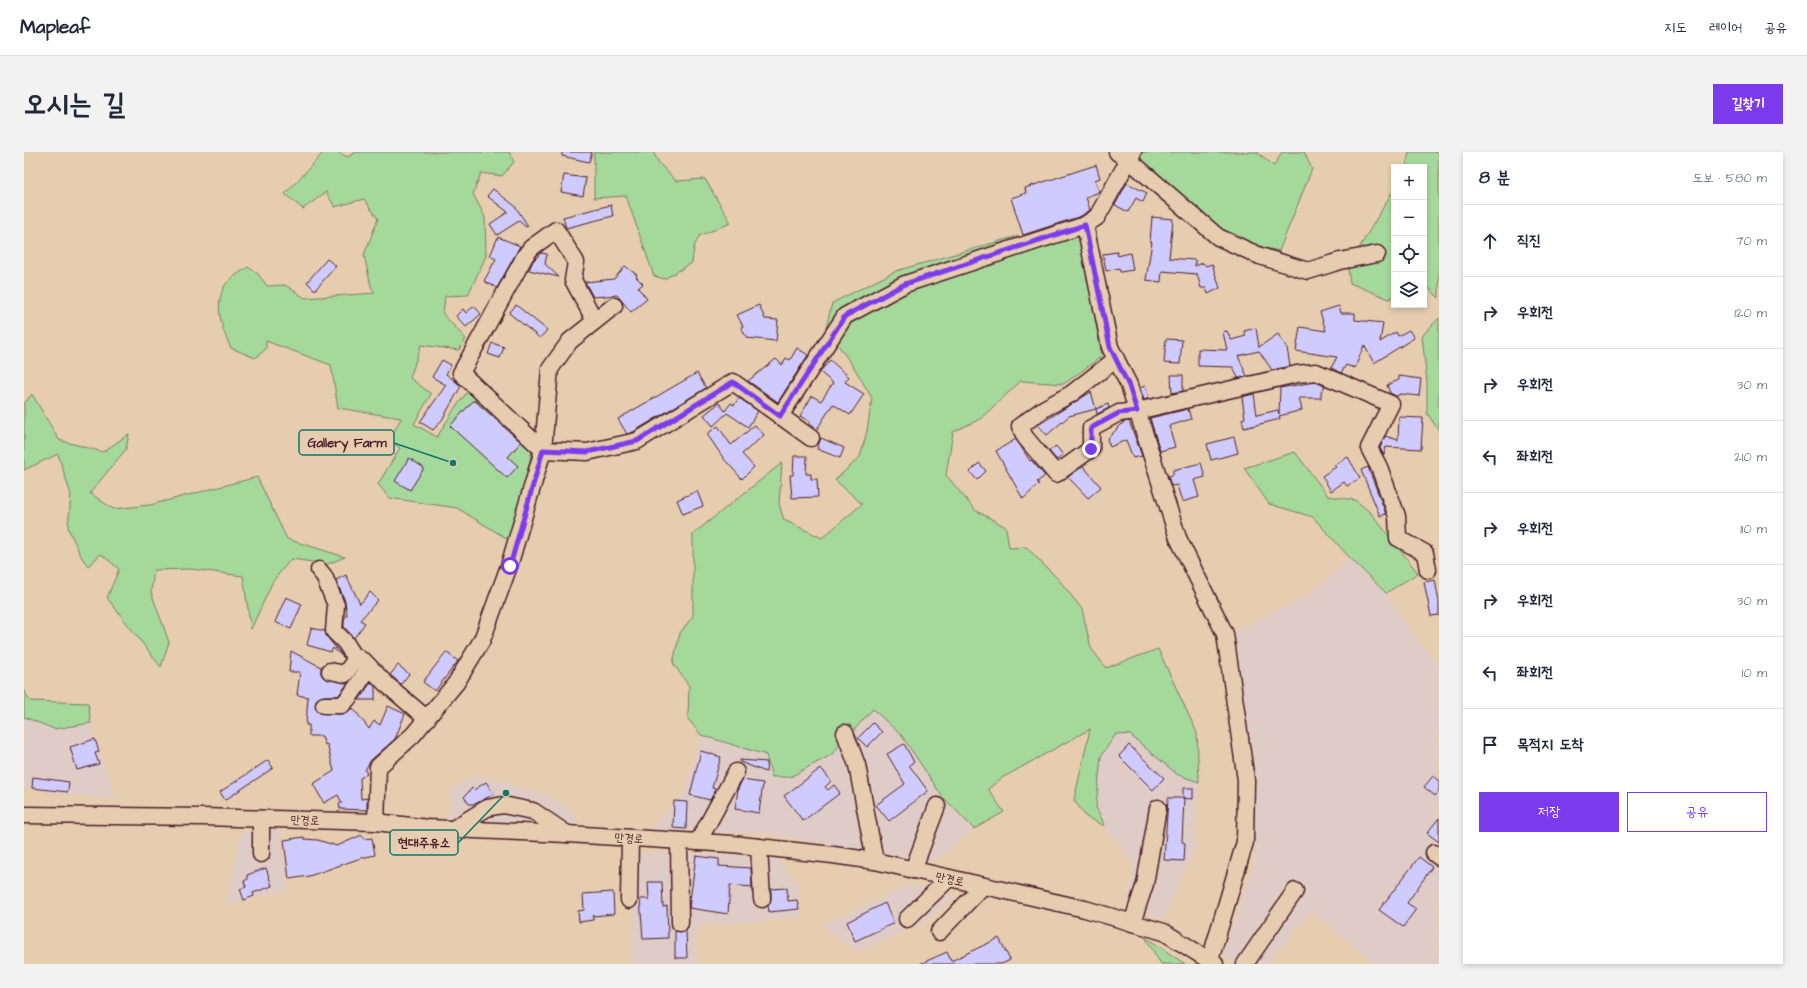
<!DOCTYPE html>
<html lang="ko">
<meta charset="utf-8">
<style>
:root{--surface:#fff;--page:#f2f2f3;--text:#1f2937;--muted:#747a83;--line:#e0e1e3;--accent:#7c3aed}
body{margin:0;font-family:"Architects Daughter","Poor Story",sans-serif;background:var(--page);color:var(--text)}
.controls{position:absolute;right:12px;top:12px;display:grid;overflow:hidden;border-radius:0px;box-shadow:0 2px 6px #0003}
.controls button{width:36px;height:36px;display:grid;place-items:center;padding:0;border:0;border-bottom:1px solid var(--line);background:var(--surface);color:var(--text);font:20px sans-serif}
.stop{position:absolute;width:12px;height:12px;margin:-9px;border:3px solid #7c3aed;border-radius:50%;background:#fff}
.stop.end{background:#7c3aed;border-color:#fff;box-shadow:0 1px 4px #0008}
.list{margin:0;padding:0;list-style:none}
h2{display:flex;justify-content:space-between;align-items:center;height:52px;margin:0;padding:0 16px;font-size:17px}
h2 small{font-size:13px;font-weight:400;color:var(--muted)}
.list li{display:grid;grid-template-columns:26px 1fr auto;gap:12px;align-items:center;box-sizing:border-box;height:72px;padding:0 16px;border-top:1px solid var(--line)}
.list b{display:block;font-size:15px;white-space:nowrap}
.list em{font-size:13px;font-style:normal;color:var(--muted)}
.actions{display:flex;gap:8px;padding:12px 16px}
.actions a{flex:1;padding:9px 0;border:1px solid var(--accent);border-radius:0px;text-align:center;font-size:14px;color:var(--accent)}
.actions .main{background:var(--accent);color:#fff}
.icon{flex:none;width:22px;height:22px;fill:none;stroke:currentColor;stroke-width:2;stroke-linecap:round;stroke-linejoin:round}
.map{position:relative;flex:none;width:1415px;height:812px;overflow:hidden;border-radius:0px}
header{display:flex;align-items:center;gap:24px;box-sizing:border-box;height:56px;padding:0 20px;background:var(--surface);border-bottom:1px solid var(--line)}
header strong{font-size:19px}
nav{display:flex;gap:22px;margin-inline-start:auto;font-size:14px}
.intro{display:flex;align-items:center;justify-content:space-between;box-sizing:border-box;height:96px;padding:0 24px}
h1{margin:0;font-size:28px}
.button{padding:10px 18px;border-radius:0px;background:var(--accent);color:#fff;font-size:14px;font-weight:700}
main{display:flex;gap:24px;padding:0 24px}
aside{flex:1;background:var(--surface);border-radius:0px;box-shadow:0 2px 6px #0003}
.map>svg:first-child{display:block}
.built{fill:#e0ccc6}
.green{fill:#a5d99b;stroke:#787c63}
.building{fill:#d0cbfd;stroke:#4a1f2b}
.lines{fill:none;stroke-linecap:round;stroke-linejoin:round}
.minor-casing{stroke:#4a1f2b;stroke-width:19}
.minor{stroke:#e7cdaf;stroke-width:16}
.route{stroke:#7c3aed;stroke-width:5}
.labels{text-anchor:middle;stroke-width:3;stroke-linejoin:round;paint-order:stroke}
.street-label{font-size:12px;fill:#4a1f2b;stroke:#e7cdaf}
.leader{fill:none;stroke:#0f766e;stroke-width:1.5}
.callout-dot{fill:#0f766e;stroke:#e7cdaf;stroke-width:1.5}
.callout{fill:#e7cdaf;stroke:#0f766e;stroke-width:1.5}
.callout-label{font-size:13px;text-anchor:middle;font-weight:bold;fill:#4a1f2b}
</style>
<header>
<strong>Mapleaf</strong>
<nav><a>지도</a><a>레이어</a><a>공유</a></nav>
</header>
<div class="intro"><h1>오시는 길</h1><a class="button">길찾기</a></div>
<main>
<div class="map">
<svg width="1415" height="812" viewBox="0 0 1415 812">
<rect width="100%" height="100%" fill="#e7cdaf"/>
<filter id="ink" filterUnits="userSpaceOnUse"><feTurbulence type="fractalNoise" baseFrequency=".025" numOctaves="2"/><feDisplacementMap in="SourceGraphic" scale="8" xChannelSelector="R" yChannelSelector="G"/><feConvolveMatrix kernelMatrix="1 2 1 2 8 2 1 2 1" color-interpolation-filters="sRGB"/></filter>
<g filter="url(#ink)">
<g class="built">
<polygon points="1326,406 1362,441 1396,491 1415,515 1415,812 1352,812 1287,759 1243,812 1209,812 1199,801 1231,709 1212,523 1211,478 1285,443"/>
<polygon points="849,557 878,584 918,644 950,677 910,709 853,701 743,682 626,677 661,639 677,583 742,603 748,625 827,580"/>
<polygon points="0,565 30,577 67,571 92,648 0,636"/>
<polygon points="1092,582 1106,582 1154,623 1175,630 1170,699 1139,768 1103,751 1110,712 1081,674 1072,655 1077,604"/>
<polygon points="453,622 523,643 550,661 553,674 422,672 429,637"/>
<polygon points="255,676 264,738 202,754 217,680"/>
<polygon points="611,700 731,702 754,707 774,731 778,765 672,775 673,812 607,812"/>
<polygon points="885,733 932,744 899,771 832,800 799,772"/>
</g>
<g class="green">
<path d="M300 0H314L323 5 332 0H485L490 10 478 24 457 21 449 42 461 65 462 104 444 143 421 144 419 162 442 187 435 198 397 193 386 226 407 242 390 272 413 285 431 256 444 239 450 241 509 295 487 389 433 356 365 346 354 332 376 296 365 289 377 266 314 256 307 213 242 189V197L231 206 207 196C198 178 190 154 200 135 202 129 218 119 224 115L234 122 243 134 261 133 281 146 351 141 347 134 340 103 354 67 340 47 311 55 302 40 279 57 261 42Z"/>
<polygon points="570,0 629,0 635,11 652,29 681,27 707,71 675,84 670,95 668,111 640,127 630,124 602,44 570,46"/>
<polygon points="1104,0 1233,0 1250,14 1258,0 1280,0 1288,17 1255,99 1225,92 1192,77"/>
<polygon points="1385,0 1415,0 1415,146 1400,131 1400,15 1382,15"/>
<polygon points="1370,37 1370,144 1365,147 1326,131 1324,115"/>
<polygon points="1056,83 1078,204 1040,232 997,229 956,267 929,280 922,323 951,358 982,375 985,396 1002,395 1035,428 1058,457 1067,496 1082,516 1134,497 1173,581 1175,630 1154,623 1106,583 1092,582 1077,604 1072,655 1081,674 1062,665 1050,648 1066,577 978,626 964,637 980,660 950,677 918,644 878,584 849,557 807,603 766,625 748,625 742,603 677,583 664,567 665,534 649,511 656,481 669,464 669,382 758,311 755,352 760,368 798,386 838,352 811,328 836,305 843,279 848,246 831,217 802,176 808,151 872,119 990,85"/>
<polygon points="1415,166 1415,279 1403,261 1403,230 1398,184"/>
<polygon points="8,242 35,288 79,300 105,282 102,297 66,341 89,357 126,353 233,325 263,387 321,405 304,412 267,407 249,429 227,477 219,424 167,417 130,418 127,440 145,490 137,515 83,446 95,417 77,402 64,414 58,406 44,376 47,343 34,302 0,318 0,252"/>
<polygon points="1271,300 1304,344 1331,348 1347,361 1394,421 1362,441 1326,406 1289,365 1245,352 1220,316"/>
<polygon points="0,539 6,549 64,551 67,571 30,577 0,565"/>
<polygon points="1121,785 1161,812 1137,812"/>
</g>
<g class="building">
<polygon points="538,0 568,0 565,10 538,4"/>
<polygon points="1072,13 1076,26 1071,28 1075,40 1062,45 1066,58 1057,64 999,83 987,46 1002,41 1001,36"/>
<polygon points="540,23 562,26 559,44 537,40"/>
<polygon points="1103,31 1123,41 1119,50 1112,46 1104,60 1091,53"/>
<polygon points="469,37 491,54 504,74 502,75 495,69 473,83 466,72 484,60 463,44"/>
<polygon points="587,53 589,64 542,76 539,65"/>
<polygon points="1128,65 1149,67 1145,106 1171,108 1171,114 1179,111 1182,114 1188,112 1196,136 1184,142 1182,136 1177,136 1173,122 1138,119 1137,130 1122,128 1128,90 1126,90"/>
<polygon points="474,85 496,94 473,136 460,129 472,107 466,104"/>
<polygon points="1093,100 1094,104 1106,101 1109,118 1096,120 1095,116 1082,119 1079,102"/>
<polygon points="517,101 523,102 521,112 535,125 505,118 509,109"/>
<polygon points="303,107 312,114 291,138 283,130"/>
<polygon points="601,114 613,123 612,125 619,132 614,136 623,147 607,160 593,143 569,145 561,130 590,127"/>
<polygon points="492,153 523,178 516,186 485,161"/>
<polygon points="735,153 741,167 754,168 752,189 723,186 717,175 719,174 713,163"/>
<polygon points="450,154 457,162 442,175 432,164 439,157 442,161"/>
<polygon points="1315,154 1317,161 1331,161 1331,168 1359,171 1356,190 1372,180 1374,184 1385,178 1390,186 1350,211 1340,193 1331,216 1322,213 1317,221 1307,216 1313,205 1272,199 1276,175 1302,179 1296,160"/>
<polygon points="1232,176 1235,195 1254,182 1263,196 1266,214 1248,218 1235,199 1214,204 1223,224 1214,226 1209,215 1174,214 1174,197 1203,198 1199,180 1203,179 1207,188 1222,184 1220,179"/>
<polygon points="1142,187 1158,188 1156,212 1140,211"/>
<polygon points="468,191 480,195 476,206 464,202"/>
<polygon points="773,196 784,203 754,250 724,229 752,207 758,213 762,206 766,208"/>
<polygon points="418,208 427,213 422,222 437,234 418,268 409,278 396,270 422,233 408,225"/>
<polygon points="806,208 825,225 821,230 840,242 826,263 809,252 793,277 785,272 786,270 776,264 788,244 797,249 809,231 796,220"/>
<polygon points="673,221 682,236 609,280 603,282 594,267"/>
<polygon points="1147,223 1159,223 1159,239 1148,241"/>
<polygon points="1375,224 1397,227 1395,244 1377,242 1372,244 1366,241 1363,233 1375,228"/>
<polygon points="1291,230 1301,234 1297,240 1297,246 1275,246 1278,258 1255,264 1256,267 1220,276 1218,267 1221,266 1218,245 1230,242 1233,263 1254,258 1255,262 1256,236"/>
<polygon points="1121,234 1125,246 1120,248 1116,236"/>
<polygon points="1067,240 1072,257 1084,252 1085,256 1073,262 1072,257 1045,264 1023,283 1014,273"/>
<polygon points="715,246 734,259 724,275 703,261 689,274 680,263 695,251 701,259 707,251 710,253"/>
<polygon points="450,248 497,290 484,305 494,314 483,326 426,274"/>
<polygon points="1164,257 1167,267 1145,274 1151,295 1136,299 1126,266"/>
<polygon points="1375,265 1399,266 1397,297 1362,295 1360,303 1356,296 1361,284 1374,288"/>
<polygon points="1105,269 1118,304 1109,306 1102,288 1086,295 1083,287 1100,270"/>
<polygon points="731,273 740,283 718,302 730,315 718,327 700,307 683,282 694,274 707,293"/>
<polygon points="1210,285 1214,301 1187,308 1183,292"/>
<polygon points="797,286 820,296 816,306 793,297"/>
<polygon points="992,287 1006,309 1007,308 1021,324 1013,330 1015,332 999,347 972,299"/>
<polygon points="1032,294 1039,303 1033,308 1025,299"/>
<polygon points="770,304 783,304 782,322 787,322 787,327 793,327 794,345 768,346 766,323 769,323"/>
<polygon points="1324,305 1336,326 1323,334 1320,330 1307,339 1298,324 1312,315 1310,313"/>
<polygon points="385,306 400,316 386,338 371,329"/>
<polygon points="955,311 962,319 953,328 946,320"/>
<polygon points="1177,311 1181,325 1170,328 1175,345 1158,350 1153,333 1147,334 1144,324 1149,323 1149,318"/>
<polygon points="1059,314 1077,335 1064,346 1044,325"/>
<polygon points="1344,315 1362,362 1356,364 1337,318"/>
<polygon points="673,339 679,354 659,362 653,348"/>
<polygon points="322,423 336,452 346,440 354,448 336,468 341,471 330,486 320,475 320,467 323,463 321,449 312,428"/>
<polygon points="1411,428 1415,450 1415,463 1407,464 1400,430"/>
<polygon points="262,445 278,452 267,477 251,470"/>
<polygon points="287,476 301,479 303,485 320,506 309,496 307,500 283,493"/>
<polygon points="267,499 297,515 297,522 300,526 324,531 314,544 300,544 292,548 292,557 296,561 318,562 329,556 345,577 350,569 356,573 364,554 381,562 371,587 347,608 341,618 343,622 336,626 337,647 343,646 343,658 316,657 315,651 318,651 314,643 300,651 289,632 310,619 303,592 301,593 298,584 285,584 285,573 282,573 284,545 273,543 276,520 265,520"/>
<polygon points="422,500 434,509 411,539 399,530"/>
<polygon points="374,513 385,522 377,532 366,523"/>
<polygon points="347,530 351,535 351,548 335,548"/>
<polygon points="849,571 858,580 843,595 834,586"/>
<polygon points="71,587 75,600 71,601 75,612 53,618 46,595"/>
<polygon points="880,592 890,610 885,613 904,639 865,669 852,653 881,632 863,602"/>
<polygon points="1105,593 1140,626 1129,638 1095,604"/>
<polygon points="677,599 697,605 688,636 692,637 686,648 666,643"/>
<polygon points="244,608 249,616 201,648 196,640"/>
<polygon points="716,608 743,610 742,620 716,610"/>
<polygon points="797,616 807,629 801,635 804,638 810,633 816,641 779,669 760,644"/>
<polygon points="1409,624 1415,629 1415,639 1411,644 1400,635"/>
<polygon points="9,625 45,630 44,640 8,636"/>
<polygon points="718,628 739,631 735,661 711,657 714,637"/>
<polygon points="462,630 470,642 451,652 445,652 440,645 448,636 450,638"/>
<polygon points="1159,636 1169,636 1169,647 1159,646"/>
<polygon points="1144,646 1160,646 1158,690 1161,691 1160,709 1140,708"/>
<polygon points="650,649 663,650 662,677 649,676"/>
<polygon points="1415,666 1415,690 1403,681"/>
<polygon points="338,683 340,687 348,686 351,703 337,706 285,724 265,727 260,688 280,685 280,687 294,688 313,694"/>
<polygon points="672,704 695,707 695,714 727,716 728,735 706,733 704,762 665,756"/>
<polygon points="1395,705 1408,715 1383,751 1392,757 1379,775 1355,758"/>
<polygon points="242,716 248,734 229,741 230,744 220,748 216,737 222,735 220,729 224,727 223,723"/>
<polygon points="624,730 638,730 639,755 643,754 644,786 619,787 616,747 625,747"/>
<polygon points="763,736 764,749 773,748 775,757 745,760 744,754 747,747 747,737"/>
<polygon points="589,740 590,762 569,764 569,768 555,770 554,759 560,758 559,742"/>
<polygon points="861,751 870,771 831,789 823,770"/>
<polygon points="651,779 662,779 663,806 651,806"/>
<polygon points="975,786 986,808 978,812 896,812 923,800 927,809"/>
</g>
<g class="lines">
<g class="minor-casing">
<g id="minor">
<polyline points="1093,0 1105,8 1194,85 1236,104 1284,119 1316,109 1353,102"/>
<polyline points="1109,0 1073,65 1061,73 1086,195 1105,233 1154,386 1201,482 1222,628 1221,690 1186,808"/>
<polyline points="571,169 549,128 552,110 532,78 507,96 501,104 437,221 519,298 563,300 613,289 709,230 787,286"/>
<polyline points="1092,207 1047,242 1021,256 996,274 1001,285 1032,322 1067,297 1067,276 1095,261 1113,259 1273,222 1292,220 1367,252 1345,296 1355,315 1373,364 1374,386 1401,401 1404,418"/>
<polyline points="756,264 821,164 881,132 1061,73"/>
<polyline points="295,418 300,424 312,453 310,479 321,490 330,504 341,510 361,531 403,567"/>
<polyline points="306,519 321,522 333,505"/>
<path d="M300 553H318C329 543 337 527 345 515"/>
<polyline points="821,581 833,613 851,709"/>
<polyline points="0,663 179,665 352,670 404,676 543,682 708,692 809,703 851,709 1061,757 1140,780 1191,812"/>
<polyline points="237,667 237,702"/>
<polyline points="352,670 354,615 389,583 432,531 458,488 485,414 519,298 526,217 546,189 590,154"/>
<polyline points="429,677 463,656 479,653 509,659 543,682"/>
<polyline points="655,689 656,771"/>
<polyline points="674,690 712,620"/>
<polyline points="735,695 738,747"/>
<polyline points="1410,701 1415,705"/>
<polyline points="889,718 913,654"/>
<polyline points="605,748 606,686"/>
<polyline points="883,767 925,726"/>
<polyline points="1108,771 1121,732 1134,656"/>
<polyline points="915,780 959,734"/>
<polyline points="1221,812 1271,739"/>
</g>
</g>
<use href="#minor" class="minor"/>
</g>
</g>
<g class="lines" filter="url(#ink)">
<polyline class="route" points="486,414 519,298 563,300 613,289 709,230 756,264 821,164 881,132 1061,73 1086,195 1105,234 1113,259 1095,261 1067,276 1067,297"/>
</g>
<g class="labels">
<g class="street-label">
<text transform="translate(281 668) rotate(2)" y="4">만경로</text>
<text transform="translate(605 686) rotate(4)" y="4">만경로</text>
<text transform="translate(926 727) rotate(13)" y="4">만경로</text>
</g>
</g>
<path class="leader" d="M429 311L370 291M482 641L434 691"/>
<g class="callout-dot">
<circle cx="429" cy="311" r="4"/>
<circle cx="482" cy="641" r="4"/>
</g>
<g class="callout">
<rect x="275" y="278" width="95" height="25" rx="4"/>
<rect x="366" y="678" width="68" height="25" rx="4"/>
</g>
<g class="callout-label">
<text x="323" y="295">Gallery Farm</text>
<text x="400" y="695">현대주유소</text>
</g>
</svg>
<div class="controls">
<button>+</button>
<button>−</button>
<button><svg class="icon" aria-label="locate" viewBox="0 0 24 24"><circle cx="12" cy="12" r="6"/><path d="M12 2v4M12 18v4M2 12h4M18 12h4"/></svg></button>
<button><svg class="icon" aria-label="layers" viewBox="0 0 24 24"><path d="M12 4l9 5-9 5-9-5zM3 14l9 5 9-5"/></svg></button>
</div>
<div class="stop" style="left:486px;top:414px"></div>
<div class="stop end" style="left:1067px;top:297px"></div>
</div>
<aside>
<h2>8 분<small>도보 · 580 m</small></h2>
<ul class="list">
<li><svg class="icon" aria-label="ahead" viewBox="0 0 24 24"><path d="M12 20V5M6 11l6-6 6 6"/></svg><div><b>직진</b></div><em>70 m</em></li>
<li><svg class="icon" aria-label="right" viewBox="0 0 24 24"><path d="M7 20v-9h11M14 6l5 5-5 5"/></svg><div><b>우회전</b></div><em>120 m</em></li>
<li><svg class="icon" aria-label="right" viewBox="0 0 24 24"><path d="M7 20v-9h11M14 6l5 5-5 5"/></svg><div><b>우회전</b></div><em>30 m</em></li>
<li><svg class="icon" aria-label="left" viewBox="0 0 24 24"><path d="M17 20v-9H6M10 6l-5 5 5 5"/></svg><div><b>좌회전</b></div><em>210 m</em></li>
<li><svg class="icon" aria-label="right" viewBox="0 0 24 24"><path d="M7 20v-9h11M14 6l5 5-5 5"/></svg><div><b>우회전</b></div><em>110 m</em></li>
<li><svg class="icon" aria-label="right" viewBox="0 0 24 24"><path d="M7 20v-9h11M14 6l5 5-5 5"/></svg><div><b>우회전</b></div><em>30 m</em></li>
<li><svg class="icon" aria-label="left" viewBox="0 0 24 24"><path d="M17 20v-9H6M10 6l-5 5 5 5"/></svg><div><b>좌회전</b></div><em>10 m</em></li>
<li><svg class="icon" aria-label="arrive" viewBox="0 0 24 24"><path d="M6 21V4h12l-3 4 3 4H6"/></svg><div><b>목적지 도착</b></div></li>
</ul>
<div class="actions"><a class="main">저장</a><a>공유</a></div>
</aside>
</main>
